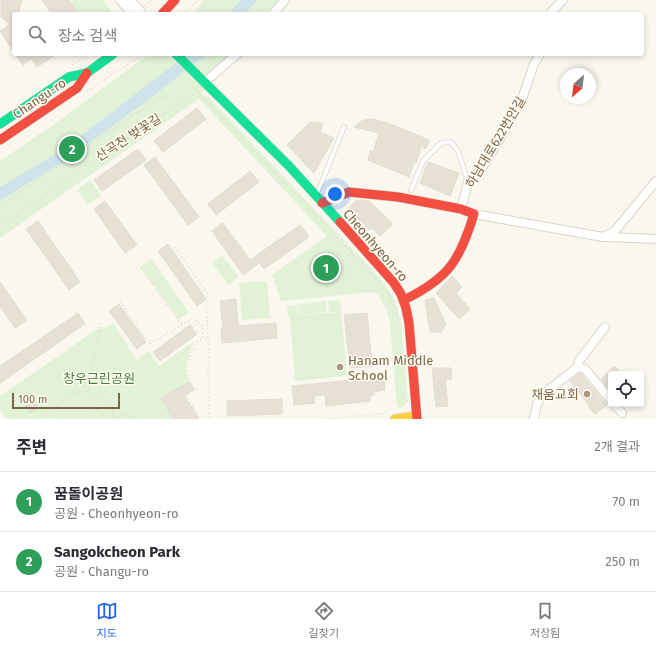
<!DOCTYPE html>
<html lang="ko">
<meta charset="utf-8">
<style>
:root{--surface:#fff;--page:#f2f2f3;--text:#2b2b33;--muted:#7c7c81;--line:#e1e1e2;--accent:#2563eb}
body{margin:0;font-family:"Fira Sans","Noto Sans KR",sans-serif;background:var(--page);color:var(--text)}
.controls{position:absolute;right:12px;bottom:12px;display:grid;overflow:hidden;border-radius:4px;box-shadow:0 2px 6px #0003}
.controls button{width:36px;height:36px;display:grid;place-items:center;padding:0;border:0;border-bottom:1px solid var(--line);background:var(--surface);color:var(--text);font:20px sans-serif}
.compass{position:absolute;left:560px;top:68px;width:36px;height:36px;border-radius:50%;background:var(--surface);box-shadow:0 2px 6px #0003;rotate:208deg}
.scale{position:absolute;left:12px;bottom:10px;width:108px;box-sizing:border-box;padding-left:4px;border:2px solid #7c6449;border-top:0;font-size:11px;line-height:14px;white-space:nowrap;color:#7c6449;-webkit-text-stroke:3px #fffcf1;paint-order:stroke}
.you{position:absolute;left:335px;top:194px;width:14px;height:14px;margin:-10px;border:3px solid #fff;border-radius:50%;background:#1a73e8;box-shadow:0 0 0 6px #1a73e833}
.badge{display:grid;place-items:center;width:26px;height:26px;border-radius:50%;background:var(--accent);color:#fff;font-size:13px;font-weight:700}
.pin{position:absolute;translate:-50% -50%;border:2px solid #fff;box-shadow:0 1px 4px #0006}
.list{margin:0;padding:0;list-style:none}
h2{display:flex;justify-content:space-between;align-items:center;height:52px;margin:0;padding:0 16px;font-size:17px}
h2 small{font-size:13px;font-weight:400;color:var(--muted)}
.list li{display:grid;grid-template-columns:26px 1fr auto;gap:12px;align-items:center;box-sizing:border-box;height:60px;padding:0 16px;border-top:1px solid var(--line)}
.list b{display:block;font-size:15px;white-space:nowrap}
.list p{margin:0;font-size:13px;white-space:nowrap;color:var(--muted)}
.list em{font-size:13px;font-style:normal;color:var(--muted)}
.icon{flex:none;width:22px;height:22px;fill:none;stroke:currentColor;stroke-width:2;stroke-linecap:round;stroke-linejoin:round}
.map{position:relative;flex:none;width:656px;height:419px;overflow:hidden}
.search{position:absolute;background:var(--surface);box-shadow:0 2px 6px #0003;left:12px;right:12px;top:12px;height:44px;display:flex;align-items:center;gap:10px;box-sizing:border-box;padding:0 14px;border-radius:4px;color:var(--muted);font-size:15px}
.sheet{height:172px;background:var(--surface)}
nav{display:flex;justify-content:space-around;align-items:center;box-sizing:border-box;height:56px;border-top:1px solid var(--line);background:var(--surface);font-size:11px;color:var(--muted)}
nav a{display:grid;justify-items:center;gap:2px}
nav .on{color:var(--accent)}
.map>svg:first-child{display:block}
.green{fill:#e1f2d7}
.water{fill:#cee3ec}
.building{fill:#e6e0d5;stroke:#e4dccf}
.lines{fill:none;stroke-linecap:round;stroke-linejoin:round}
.lane-casing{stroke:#dad4cc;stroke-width:5.5}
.street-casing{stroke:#dad4cc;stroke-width:10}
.fast-casing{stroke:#d8d3c8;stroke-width:10}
.slow-casing{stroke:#d8d3c8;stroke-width:10}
.jam-casing{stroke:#d8d3c8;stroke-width:10}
.path{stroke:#dcd7ce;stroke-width:1.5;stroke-dasharray:1 3;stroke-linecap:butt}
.lane{stroke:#fefefc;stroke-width:4}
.street{stroke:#fefefc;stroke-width:8}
.fast{stroke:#16e098;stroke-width:9}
.slow{stroke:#ffcf43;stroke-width:9}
.jam{stroke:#f24e42;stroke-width:9}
.poi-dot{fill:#a89783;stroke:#fffcf1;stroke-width:1.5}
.labels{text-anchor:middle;stroke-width:3;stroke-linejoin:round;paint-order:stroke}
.street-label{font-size:13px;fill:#7c6449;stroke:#fffcf1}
.poi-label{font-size:13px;fill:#7c6449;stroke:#fffcf1;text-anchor:start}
.park-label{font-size:13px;fill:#447d3d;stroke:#fffcf1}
</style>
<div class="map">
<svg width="656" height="419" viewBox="0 0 656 419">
<rect width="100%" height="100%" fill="#f9f7ee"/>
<g class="green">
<polygon points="73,0 103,0 113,14 80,14 71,1"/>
<polygon points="204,0 278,0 267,14 192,14"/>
<polygon points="149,54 232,54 212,74 201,94 208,97 380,278 393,297 398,310 401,323 408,401 406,404 400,408 397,406 390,323 387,311 378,294 370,292 281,301 272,275 327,236 199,99 0,238 0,161 56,123"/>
<polygon points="90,180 101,195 88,205 77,190"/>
<polygon points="222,255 239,277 228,285 212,263"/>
<polygon points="151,259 189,312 179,319 140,267"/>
<polygon points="267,281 270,318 242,320 239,283"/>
<polygon points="340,300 341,311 329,312 328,301"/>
<polygon points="326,301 327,312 299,315 298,304"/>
<polygon points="297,305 298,315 292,316 341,312 347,376 295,381 290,316 288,316 287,306"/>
<polygon points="114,324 136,360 149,351 159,366 193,342 185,368 189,382 173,419 53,419 52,417 50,419 7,419 0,410 0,396 96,330"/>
</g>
<g class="water">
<polygon points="241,0 257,0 245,14 228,14"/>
<polygon points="188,54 207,54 141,105 67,159 0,201 0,187 61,151"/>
</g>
<g class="building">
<polygon points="1,0 22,0 18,14 14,14 14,52 0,31 10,24 4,20 1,16"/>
<polygon points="42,0 69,0 79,14 52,14"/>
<polygon points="15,54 56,54 37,67 31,59 23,65"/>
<polygon points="197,108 206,119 163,152 154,141"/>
<polygon points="367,119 373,119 388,123 429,140 426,149 421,147 416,163 414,162 409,177 368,160 370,151 373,152 379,133 354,127 360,122"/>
<polygon points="310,122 323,123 320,132 334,138 314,173 287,145"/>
<polygon points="138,149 146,160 102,191 94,180"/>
<polygon points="155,157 199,217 188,225 144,165"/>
<polygon points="428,162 459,173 450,196 420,183"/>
<polygon points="250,171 259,182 216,215 208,204"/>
<polygon points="357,200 369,201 393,224 380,236 372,228 370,230 348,209"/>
<polygon points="105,201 137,245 125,253 94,209"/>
<polygon points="38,221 80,282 69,290 26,229"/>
<polygon points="223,223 250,260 300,225 309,237 264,269 259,263 243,275 212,231"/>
<polygon points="168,244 206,299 197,306 158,251"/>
<polygon points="452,276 462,287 456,293 470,309 459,319 436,293"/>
<polygon points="0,282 27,320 15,328 0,306"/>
<polygon points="434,298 446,325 441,332 430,332 425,300"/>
<polygon points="236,299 238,326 276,323 277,338 222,343 221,328 223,328 220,301"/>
<polygon points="119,304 146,342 137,349 109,311"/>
<polygon points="78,313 85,324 0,383 0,366"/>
<polygon points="367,313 372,366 350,368 344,315"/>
<polygon points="190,325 197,334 160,361 153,352"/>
<polygon points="614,366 622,374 611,374 611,391 601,379"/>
<polygon points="432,368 451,368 452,379 445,379 448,406 436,407"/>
<polygon points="580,373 607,405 595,414 588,406 589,405 570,381"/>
<polygon points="384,377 385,390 373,392 374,395 370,396 370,401 326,406 325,395 314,396 315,403 294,405 292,386"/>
<polygon points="189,382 194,390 184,395 199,419 173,419 161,398"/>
<polygon points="282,399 282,414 227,416 227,401"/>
<polygon points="32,401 38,408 31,413 25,406"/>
</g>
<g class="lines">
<g class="lane-casing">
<g id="lane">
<polyline points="411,190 423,161 441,143 451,142 458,151 468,182"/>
<polyline points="317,194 344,127"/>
</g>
</g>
<g class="street-casing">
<g id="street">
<polyline points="120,0 133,14"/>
<polyline points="130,0 139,9 142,14"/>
<polyline points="273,14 285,0"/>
<polyline points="552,14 551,12 563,0"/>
<polyline points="204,83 237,54"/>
<polyline points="461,209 468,182 481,170 499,140 523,96 534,64 540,54"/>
<polyline points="474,214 603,237 614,232 656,181"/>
<polyline points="607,237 656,239"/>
<polyline points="578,367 585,369 611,400"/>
<polyline points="614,404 622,413"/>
<polyline points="534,419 537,404 542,395 578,367 579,361 605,327"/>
</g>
</g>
<g class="fast-casing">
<g id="fast">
<polyline points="176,54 289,166 340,222"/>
<polyline points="0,124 69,77 87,73 113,54"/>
</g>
</g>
<g class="slow-casing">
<polyline id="slow" points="395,419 416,416"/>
</g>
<g class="jam-casing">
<g id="jam">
<polyline points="162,14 175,0"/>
<polyline points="0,140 77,88 87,73"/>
<path d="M322 203 349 192 398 197 461 209 474 214C460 260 449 278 404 300"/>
<polyline points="340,222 394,283 401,294 406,308 409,323 417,419"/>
</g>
</g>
<g class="path">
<polyline points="145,6 151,0"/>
<polyline points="183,14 198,0"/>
<polyline points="72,65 89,54"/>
<polyline points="193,87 377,279 391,298 398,319"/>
<polyline points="87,91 144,54"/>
<polyline points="0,206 135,114 164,96 173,107"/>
<polyline points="0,225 118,144 197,92"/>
<polyline points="175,247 208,295 206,305 209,351 208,366 209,419"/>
<polyline points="136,262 182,325"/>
<polyline points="352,278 332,280 332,271 352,252"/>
<polyline points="326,280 332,280"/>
<polyline points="120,302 150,344 192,319 202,324 203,338 195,344 186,368 190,382 195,390 186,395 200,419"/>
<polyline points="88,391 101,323"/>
<path d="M56 406 72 394 88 391C100 397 107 403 114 413L112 418"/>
<polyline points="37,419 55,406 89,407 112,418 127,415 134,419"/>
<polyline points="326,419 389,413"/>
</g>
<use href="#lane" class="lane"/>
<use href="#street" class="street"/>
<use href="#fast" class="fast"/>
<use href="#slow" class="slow"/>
<use href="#jam" class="jam"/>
</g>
<g class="poi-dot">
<circle cx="340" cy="367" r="4"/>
<circle cx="587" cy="394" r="4"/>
</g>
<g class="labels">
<g class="street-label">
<text transform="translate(39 98) rotate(-34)" y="5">Changu-ro</text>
<text transform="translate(128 137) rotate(-33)" y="5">산곡천 벚꽃길</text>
<text transform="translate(495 142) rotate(-59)" y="5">하남대로622번안길</text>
<text transform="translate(376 245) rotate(49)" y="5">Cheonhyeon-ro</text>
</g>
<g class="poi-label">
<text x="348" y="365">Hanam Middle<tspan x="348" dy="15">School</tspan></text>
<text x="579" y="399" text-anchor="end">채움교회</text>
</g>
<g class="park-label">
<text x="99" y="383">창우근린공원</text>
</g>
</g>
</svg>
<div class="controls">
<button><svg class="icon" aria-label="locate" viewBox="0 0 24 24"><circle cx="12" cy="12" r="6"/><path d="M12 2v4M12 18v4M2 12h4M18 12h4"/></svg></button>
</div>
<svg class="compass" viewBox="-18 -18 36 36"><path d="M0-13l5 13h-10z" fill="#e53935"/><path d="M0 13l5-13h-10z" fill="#7c7c81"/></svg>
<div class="scale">100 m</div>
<div class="you"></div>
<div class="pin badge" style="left:326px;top:268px;background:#2e9e5b">1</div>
<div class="pin badge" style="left:72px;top:149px;background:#2e9e5b">2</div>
<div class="search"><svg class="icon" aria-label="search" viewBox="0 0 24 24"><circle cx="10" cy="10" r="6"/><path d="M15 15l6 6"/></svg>장소 검색</div>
</div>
<section class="sheet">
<h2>주변<small>2개 결과</small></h2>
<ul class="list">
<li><span class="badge" style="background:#2e9e5b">1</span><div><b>꿈돌이공원</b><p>공원 · Cheonhyeon-ro</p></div><em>70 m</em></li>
<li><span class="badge" style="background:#2e9e5b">2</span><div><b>Sangokcheon Park</b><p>공원 · Changu-ro</p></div><em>250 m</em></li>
</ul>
</section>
<nav>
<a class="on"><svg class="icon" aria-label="map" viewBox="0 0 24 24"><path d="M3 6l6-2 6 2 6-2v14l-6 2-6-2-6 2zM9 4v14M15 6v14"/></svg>지도</a>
<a><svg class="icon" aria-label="directions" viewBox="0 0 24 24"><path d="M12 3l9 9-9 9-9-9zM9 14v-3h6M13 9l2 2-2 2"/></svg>길찾기</a>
<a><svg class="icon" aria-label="saved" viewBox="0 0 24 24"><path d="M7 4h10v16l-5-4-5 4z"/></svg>저장됨</a>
</nav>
